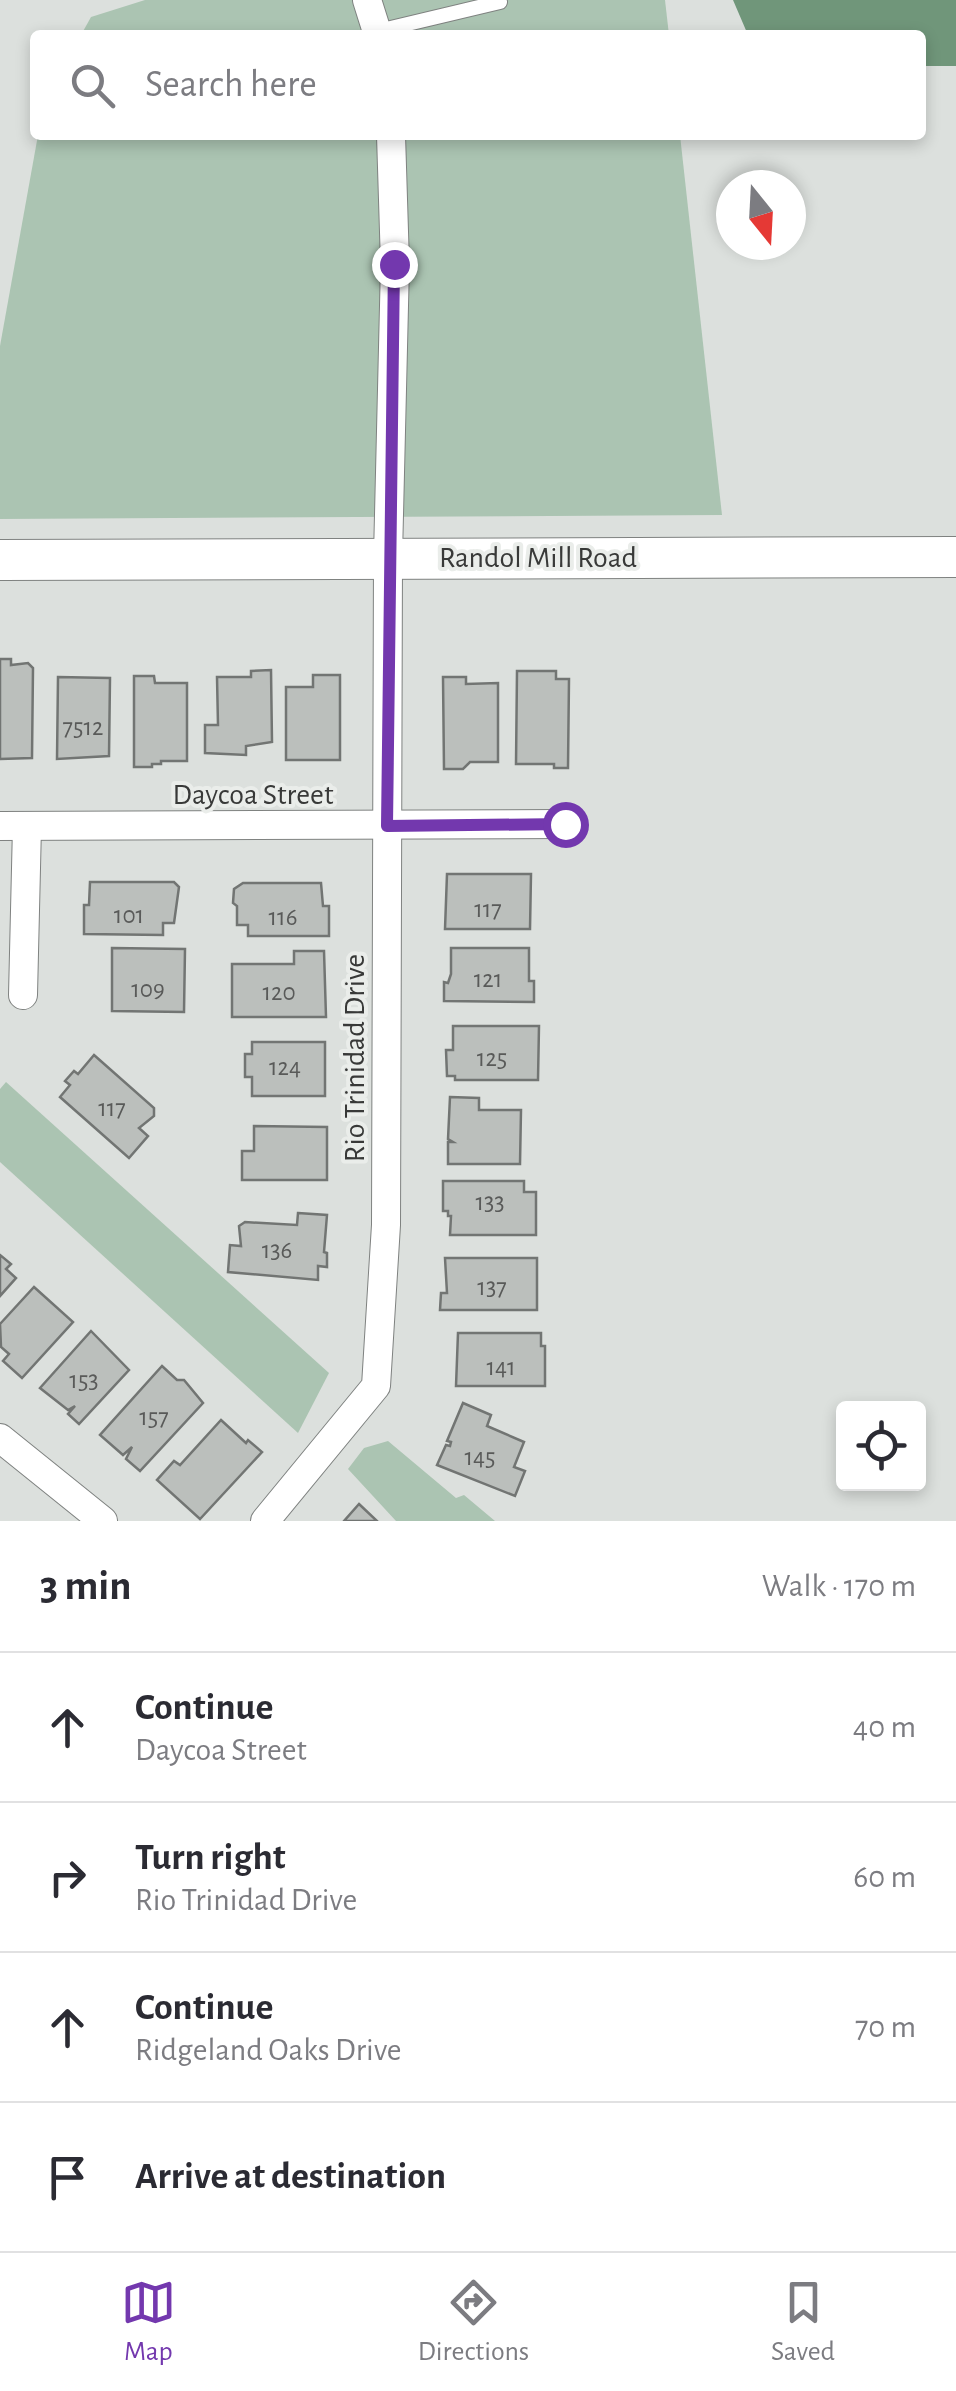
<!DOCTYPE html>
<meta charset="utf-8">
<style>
:root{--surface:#fff;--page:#f7f7f7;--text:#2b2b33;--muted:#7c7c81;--line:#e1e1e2;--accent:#7338ae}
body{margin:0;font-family:"Alegreya Sans",sans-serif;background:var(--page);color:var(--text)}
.controls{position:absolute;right:30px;bottom:30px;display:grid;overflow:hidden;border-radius:10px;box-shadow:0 5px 15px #0003}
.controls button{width:90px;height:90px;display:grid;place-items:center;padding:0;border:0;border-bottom:2px solid var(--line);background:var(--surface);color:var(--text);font:50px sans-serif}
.compass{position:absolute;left:716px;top:170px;width:90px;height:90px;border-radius:50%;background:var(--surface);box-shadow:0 5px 15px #0003;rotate:162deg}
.stop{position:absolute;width:30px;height:30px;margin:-22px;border:8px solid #7338ae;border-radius:50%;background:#fff}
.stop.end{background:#7338ae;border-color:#fff;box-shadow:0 2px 10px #0008}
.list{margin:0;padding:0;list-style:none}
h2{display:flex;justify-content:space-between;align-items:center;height:130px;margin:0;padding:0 40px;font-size:42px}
h2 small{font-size:32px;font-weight:400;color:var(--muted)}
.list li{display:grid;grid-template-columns:65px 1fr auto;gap:30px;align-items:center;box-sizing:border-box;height:150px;padding:0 40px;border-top:2px solid var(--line)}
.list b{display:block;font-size:38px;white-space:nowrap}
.list p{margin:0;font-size:32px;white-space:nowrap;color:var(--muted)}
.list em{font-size:32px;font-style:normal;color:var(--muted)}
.icon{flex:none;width:55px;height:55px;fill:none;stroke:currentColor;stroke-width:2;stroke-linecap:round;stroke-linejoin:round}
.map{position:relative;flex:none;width:956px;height:1521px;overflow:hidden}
.search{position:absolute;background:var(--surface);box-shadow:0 5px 15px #0003;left:30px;right:30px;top:30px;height:110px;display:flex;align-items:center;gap:25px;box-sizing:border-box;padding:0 35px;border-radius:10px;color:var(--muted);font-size:38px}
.sheet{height:730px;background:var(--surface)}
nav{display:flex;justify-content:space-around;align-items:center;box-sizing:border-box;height:140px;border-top:2px solid var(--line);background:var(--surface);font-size:28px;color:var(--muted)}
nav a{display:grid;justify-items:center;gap:5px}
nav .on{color:var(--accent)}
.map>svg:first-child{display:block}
.green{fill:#abc4b2}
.water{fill:#70967a}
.building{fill:#bbbfbc;stroke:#727573;stroke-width:2.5}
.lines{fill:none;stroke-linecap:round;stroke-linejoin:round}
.lane-casing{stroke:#7f8280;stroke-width:16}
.street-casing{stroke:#7f8280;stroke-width:30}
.secondary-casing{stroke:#7f8280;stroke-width:42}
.lane{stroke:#fff;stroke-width:14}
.street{stroke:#fff;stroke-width:28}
.secondary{stroke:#fff;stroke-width:40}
.route{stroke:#7338ae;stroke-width:12}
.labels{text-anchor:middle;stroke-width:8;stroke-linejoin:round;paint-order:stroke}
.number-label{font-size:25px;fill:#595a59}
.street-label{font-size:30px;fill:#383938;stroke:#eaedea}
</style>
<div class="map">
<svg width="956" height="1521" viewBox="0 0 956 1521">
<rect width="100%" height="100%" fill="#dce0dd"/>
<g class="green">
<polygon points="145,0 665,0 669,35 81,35 91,17"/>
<polygon points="38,135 680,135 722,515 0,519 0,346"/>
<polygon points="6,1082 329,1373 298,1433 0,1162 0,1089"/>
<polygon points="388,1441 456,1498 464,1495 495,1521 396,1521 348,1469 364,1448"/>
</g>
<polygon class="water" points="733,0 956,0 956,66 921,66 921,35 748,35"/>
<g class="building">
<polygon points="0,659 11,659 11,665 28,663 33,668 32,758 0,759"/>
<polygon points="271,670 272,742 246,746 246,755 205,753 205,725 218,725 217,677 251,677 251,671"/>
<polygon points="517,671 556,671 556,679 569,679 568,768 554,768 554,764 516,764"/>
<polygon points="313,675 340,675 340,760 286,760 286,687 313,687"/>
<polygon points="134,676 154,676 155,683 187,683 187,761 161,761 161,764 152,764 152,767 134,767"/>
<polygon points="58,677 110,678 109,756 57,759"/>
<polygon points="443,677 466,677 466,684 498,683 498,762 470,762 463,769 444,769"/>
<polygon points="447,874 531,874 530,929 445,929"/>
<polygon points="90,882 174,882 179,887 174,923 163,923 163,935 84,934 84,905 89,905"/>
<polygon points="243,883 321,883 323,906 329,906 329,936 248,936 248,925 237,925 237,906 233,903 234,889"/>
<polygon points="112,948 185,949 184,1012 112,1011"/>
<polygon points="451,948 529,948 529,981 534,981 534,1002 444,1001 444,982 448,983 451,974"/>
<polygon points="294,951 324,951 326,1017 232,1017 232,964 294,964"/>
<polygon points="453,1026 539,1026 538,1080 455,1080 455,1076 447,1076 446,1050 453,1050"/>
<polygon points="252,1042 325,1042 325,1096 252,1096 252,1077 245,1077 245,1054 252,1054"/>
<polygon points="94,1055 154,1108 154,1116 139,1128 148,1136 129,1158 60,1097 70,1085 65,1081 74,1071 78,1074"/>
<polygon points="450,1097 479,1098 479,1110 521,1110 520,1164 448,1164 448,1142 453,1142 448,1139"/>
<polygon points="254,1126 327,1127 327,1180 242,1180 242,1151 254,1151"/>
<polygon points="443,1181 524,1181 524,1192 536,1192 536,1235 450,1235 451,1216 448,1216 448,1211 443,1211"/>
<polygon points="298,1213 327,1215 324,1252 327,1253 327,1267 318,1266 318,1280 228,1272 230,1245 241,1246 239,1226 245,1222 297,1225"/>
<polygon points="0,1255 11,1264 6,1269 16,1278 0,1296"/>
<polygon points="445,1258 537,1258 537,1310 440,1310 441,1293 447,1293"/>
<polygon points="34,1287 73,1322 22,1378 3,1361 9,1354 1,1347 0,1324"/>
<polygon points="91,1331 129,1370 79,1424 68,1414 75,1406 68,1410 40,1388"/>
<polygon points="458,1333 541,1333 541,1346 545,1346 545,1386 456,1386"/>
<polygon points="162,1366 177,1380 184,1380 203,1403 140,1471 126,1459 132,1447 123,1455 100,1435"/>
<polygon points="463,1403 491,1415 487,1426 524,1442 514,1467 525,1471 515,1496 437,1465 446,1445 450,1446 451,1442 447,1441"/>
<polygon points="221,1420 246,1443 248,1440 262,1452 200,1519 157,1480 174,1461 180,1465"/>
<polygon points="359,1504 377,1521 344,1521"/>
</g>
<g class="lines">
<g class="lane-casing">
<polyline id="lane" points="378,31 500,2"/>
</g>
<g class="street-casing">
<g id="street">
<polyline points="367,0 378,35"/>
<polyline points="0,826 565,824"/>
<polyline points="23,995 27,826"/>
<polyline points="0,1438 103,1521"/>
<polyline points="265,1521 376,1386 386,1225 388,556 395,264 391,135"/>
</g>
</g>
<g class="secondary-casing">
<polyline id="secondary" points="0,560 956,557"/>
</g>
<use href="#lane" class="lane"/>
<use href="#street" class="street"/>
<use href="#secondary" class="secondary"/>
</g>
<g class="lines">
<polyline class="route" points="394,264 387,826 565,824"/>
</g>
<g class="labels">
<g class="number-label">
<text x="83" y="735">7512</text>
<text x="488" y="917">117</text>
<text x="129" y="923">101</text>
<text x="283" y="925">116</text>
<text x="488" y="987">121</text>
<text x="148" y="997">109</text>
<text x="279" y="1000">120</text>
<text x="492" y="1066">125</text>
<text x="285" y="1075">124</text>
<text x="112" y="1116">117</text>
<text x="490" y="1210">133</text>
<text x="277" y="1258">136</text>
<text x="492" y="1295">137</text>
<text x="501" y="1375">141</text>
<text x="84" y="1388">153</text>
<text x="154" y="1425">157</text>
<text x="480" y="1465">145</text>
</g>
<g class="street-label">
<text x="538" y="567">Randol Mill Road</text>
<text x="253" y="804">Daycoa Street</text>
<text transform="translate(354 1058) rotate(-90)" y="10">Rio Trinidad Drive</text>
</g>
</g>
</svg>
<div class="controls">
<button><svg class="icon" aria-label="locate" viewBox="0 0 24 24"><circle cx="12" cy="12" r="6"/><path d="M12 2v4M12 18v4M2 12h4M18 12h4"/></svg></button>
</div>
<svg class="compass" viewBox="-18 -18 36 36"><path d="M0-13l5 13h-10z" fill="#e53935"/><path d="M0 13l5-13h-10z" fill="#7c7c81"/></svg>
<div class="stop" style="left:565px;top:824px"></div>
<div class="stop end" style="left:394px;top:264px"></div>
<div class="search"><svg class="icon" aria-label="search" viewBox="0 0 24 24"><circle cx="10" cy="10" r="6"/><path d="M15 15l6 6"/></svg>Search here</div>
</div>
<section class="sheet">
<h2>3 min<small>Walk · 170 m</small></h2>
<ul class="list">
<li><svg class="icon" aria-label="ahead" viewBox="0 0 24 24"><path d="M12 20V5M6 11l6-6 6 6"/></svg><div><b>Continue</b><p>Daycoa Street</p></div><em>40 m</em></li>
<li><svg class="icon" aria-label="right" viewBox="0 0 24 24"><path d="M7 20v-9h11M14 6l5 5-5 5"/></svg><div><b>Turn right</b><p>Rio Trinidad Drive</p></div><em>60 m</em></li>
<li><svg class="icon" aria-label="ahead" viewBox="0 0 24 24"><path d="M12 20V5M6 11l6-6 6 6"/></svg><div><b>Continue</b><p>Ridgeland Oaks Drive</p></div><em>70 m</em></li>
<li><svg class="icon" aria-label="arrive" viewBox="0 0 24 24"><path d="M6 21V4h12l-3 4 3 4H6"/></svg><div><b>Arrive at destination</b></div></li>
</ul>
</section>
<nav>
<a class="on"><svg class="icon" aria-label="map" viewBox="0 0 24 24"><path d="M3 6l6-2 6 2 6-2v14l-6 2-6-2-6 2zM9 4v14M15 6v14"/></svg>Map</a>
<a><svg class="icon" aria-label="directions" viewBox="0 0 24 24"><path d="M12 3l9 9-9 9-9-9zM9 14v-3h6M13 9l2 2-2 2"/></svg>Directions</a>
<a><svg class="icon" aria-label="saved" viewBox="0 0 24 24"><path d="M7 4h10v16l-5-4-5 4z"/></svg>Saved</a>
</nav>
